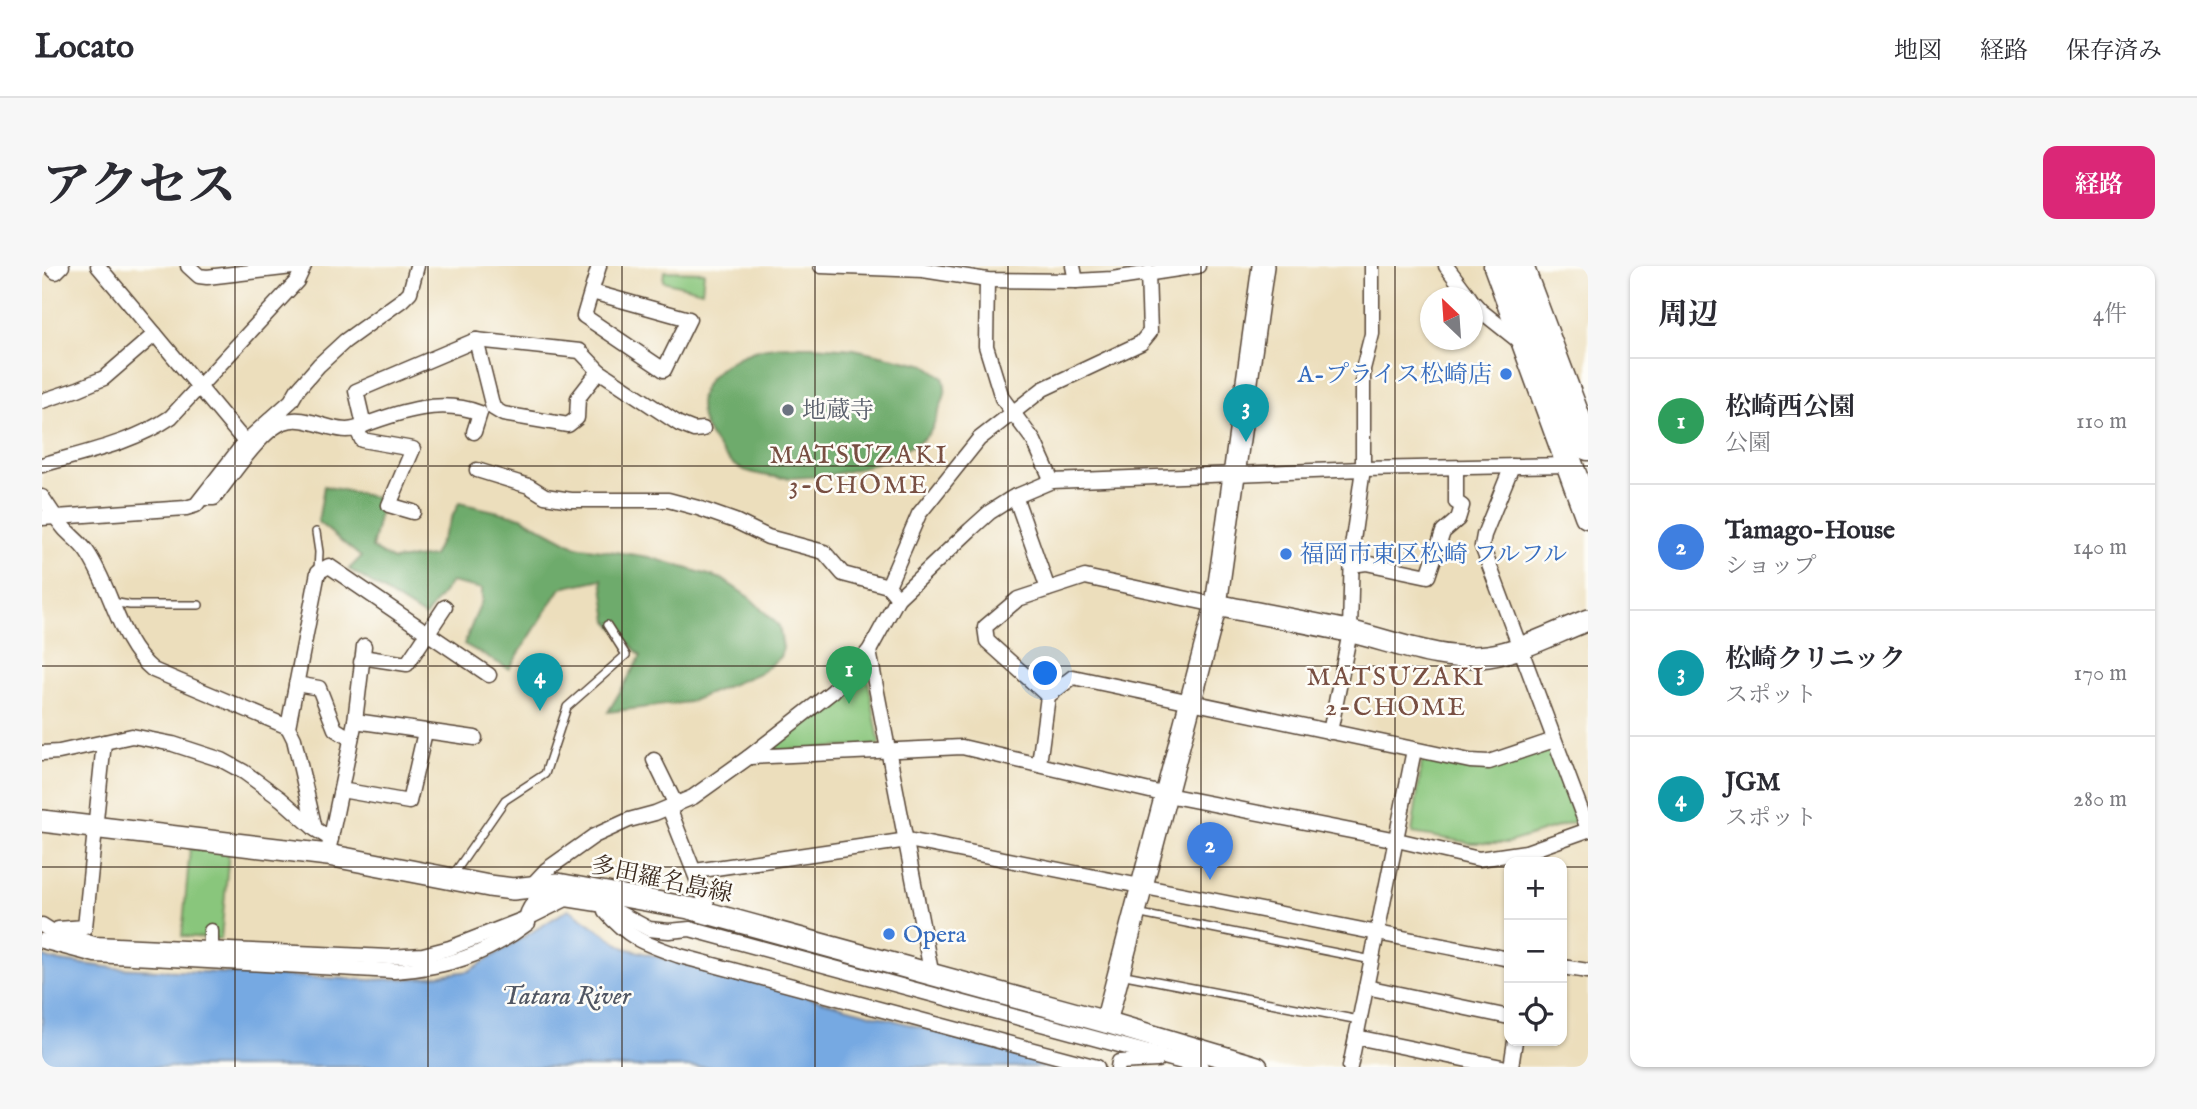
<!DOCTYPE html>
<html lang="ja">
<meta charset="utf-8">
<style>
:root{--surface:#fff;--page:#f7f7f7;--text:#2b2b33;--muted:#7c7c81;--line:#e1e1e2;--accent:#db2777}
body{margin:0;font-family:"IM FELL English","Noto Serif JP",serif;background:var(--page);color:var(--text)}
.controls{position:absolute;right:21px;bottom:21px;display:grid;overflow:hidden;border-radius:14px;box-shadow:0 2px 5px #0004}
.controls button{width:63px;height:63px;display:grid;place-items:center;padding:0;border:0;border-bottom:2px solid var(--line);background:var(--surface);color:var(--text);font:35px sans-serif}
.compass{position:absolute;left:1378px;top:21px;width:63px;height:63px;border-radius:50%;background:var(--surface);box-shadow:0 2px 5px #0004;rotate:335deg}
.you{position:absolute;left:1004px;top:408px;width:24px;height:24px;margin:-18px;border:5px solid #fff;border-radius:50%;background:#1a73e8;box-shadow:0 0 0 10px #1a73e833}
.badge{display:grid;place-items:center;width:46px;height:46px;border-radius:50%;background:var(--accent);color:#fff;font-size:23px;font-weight:700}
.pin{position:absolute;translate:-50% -58px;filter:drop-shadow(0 2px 4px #0008)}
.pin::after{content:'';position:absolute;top:37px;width:24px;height:21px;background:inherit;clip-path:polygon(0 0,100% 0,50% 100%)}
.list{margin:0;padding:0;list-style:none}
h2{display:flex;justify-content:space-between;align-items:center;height:91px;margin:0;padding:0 28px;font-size:30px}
h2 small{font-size:23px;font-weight:400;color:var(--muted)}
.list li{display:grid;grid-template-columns:46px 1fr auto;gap:21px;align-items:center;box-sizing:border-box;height:126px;padding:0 28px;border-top:2px solid var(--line)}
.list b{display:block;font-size:26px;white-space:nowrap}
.list p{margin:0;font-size:23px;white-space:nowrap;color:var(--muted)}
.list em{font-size:23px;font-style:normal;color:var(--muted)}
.icon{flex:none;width:38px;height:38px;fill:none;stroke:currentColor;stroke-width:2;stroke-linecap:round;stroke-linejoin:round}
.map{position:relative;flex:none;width:1546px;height:801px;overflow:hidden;border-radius:14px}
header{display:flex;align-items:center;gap:42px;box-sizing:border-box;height:98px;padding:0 35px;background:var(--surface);border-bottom:2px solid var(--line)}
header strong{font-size:33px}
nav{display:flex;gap:38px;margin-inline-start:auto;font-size:24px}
.intro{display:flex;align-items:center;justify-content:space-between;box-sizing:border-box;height:168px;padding:0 42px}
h1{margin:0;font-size:49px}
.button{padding:18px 32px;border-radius:14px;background:var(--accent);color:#fff;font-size:24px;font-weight:700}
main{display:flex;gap:42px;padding:0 42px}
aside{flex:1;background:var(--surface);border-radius:14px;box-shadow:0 2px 5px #0004}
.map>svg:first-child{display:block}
.green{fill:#89c67c;stroke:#62784d;stroke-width:2}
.forest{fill:#6eab6c;stroke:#546a45;stroke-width:2}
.water{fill:#76a9e2;stroke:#586a80;stroke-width:2}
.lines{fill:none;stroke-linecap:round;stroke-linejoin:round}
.lane-casing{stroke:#564536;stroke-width:10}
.street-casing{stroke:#564536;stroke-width:17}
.secondary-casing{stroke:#564536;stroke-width:24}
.highway-casing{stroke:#564536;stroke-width:29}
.lane{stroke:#fff;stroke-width:7}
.street{stroke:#fff;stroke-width:14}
.secondary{stroke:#fff;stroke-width:21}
.highway{stroke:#fff;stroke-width:26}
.grid{fill:none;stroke:#3b2a1e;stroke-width:2;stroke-opacity:0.55}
.shop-dot{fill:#3f7fe0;stroke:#fdfcf7;stroke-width:2.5}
.worship-dot{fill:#6b7280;stroke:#fdfcf7;stroke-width:2.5}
.labels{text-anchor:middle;stroke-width:5;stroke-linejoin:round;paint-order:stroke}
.shop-label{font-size:24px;fill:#366cbe;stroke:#fdfcf7;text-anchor:start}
.worship-label{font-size:24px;fill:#5b616d;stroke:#fdfcf7;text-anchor:start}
.street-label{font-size:24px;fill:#3b2a1e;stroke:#fdfcf7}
.neighbourhood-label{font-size:26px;letter-spacing:2px;fill:#784f42;stroke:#fdfcf7}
.water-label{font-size:26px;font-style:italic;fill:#505663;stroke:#fdfcf7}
</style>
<header>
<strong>Locato</strong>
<nav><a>地図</a><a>経路</a><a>保存済み</a></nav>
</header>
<div class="intro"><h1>アクセス</h1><a class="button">経路</a></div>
<main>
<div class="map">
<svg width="1546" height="801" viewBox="0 0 1546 801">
<rect width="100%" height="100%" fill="#fdfcf7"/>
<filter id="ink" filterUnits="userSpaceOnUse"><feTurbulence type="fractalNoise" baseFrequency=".0143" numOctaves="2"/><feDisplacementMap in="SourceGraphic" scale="14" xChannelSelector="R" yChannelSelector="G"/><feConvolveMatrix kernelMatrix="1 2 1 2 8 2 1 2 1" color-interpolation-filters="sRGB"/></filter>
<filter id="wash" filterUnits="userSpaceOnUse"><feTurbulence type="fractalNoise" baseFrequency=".00686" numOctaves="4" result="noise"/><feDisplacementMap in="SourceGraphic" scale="28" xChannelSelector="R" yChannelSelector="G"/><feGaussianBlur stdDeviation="1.57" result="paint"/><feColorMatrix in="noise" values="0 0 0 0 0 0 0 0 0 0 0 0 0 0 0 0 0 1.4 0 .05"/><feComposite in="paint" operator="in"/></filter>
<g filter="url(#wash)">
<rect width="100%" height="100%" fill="#ecdebc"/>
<g class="green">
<polygon points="622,5 662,6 660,25 621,15"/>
<polygon points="824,404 838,479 728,485"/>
<polygon points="1508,483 1534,555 1465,577 1429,577 1370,567 1380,495 1426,503 1438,503"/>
<polygon points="148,582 187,585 179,673 140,670"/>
</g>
<g class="forest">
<path d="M770 80 812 83 884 99 901 111C902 115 904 122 903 127 903 130 890 164 888 166 882 175 871 179 862 184 819 208 750 221 702 204 688 199 677 183 669 171 641 128 671 99 712 85 730 79 751 80 770 80Z"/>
<polygon points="282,220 341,233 330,282 351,294 391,290 417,237 479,251 533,280 607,291 680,313 708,332 737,360 741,382 738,391 720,406 647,436 566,446 599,390 566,355 560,313 519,322 467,403 422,378 440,334 440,323 409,316 383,351 307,303 319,291 276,256"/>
</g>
<polygon class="water" points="527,643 583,682 1026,801 0,801 0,690 10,694 72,702 328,714 378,712 427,705"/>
</g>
<g filter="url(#ink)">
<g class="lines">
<g class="lane-casing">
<g id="lane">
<polyline points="274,266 277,286 276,305"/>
<polyline points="70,336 88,339 157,339"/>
<polyline points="411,609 463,534 503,508 525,441 584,389 565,359"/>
<polyline points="1094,647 1330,694"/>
<polyline points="1078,708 1317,754"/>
</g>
</g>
<g class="street-casing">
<g id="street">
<polyline points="8,0 14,6 20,0"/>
<polyline points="146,0 157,10 165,11 259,0"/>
<polyline points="779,0 881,4 945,14 1034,15 1070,13 1156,0"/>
<polyline points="1031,0 1034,15"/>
<polyline points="1404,0 1428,32"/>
<polyline points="945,14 944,80 960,132 992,175 1010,215"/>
<polyline points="550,26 647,53 622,104 542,50 557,0"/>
<polyline points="1430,35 1439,45 1478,76"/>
<polyline points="113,68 203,176"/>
<polyline points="434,74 451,142 461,148 526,159 535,152 536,132 557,105"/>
<polyline points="0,135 36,123 62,112 113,68 56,0"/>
<path d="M322 159C360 145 399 132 438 147L432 166"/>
<polyline points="315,164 320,174 371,183 347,239 371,246"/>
<path d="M0 199C44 186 91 177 129 151L255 15 262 0"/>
<polyline points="1470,200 1442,269 1440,280 1546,563"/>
<polyline points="435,204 487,220 503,230 529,234 626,234 656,242 693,255 726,271 782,286 801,308 846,320"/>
<polyline points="973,230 1006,323"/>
<path d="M0 231C7 241 14 253 22 262 29 270 39 277 45 286 70 322 76 375 111 404L246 461"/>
<path d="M160 232H172C188 212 219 164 242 156 268 146 297 175 322 159L314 125 434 74 538 85 557 105 637 158 652 164 661 163"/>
<polyline points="0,252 144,242 154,239 203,176 249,135 256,123 277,99 303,75 360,34 368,26 375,0"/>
<polyline points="1310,299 1324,297 1386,310 1401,266 1416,253 1420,240 1414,236 1414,202"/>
<polyline points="856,332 846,320 877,248 937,173 1001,123 1099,77 1108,66 1106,7"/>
<polyline points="827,385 890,710"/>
<polyline points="319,396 326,392 365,398 403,341"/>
<polyline points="254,418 277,422 293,463 309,473"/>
<polyline points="1006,430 945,375 943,361 976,333 1043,311 1174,339"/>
<polyline points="313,455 433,472"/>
<polyline points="1288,466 1308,366 1310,281 1321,203 1321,103 1330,68 1330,0"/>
<polyline points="0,487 17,486 90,470 131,478 180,494 202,506 239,533 273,563"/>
<polyline points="707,491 920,481 1125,529 1355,574 1437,593 1484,586 1546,564"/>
<polyline points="612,494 634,539"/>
<polyline points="997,498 1006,430 1031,411 1428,495 1447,496 1512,474"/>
<polyline points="299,524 367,536 383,466"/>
<polyline points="627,542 669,649"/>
<polyline points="289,573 273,563 252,473 246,461 276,306 287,300 447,409"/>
<polyline points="287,581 313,455 322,380"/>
<polyline points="653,605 866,574 1467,693"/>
<polyline points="489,620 504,604 552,570 587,554 613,547 651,531 707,491 791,425 827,385 856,332 928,264 948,246 970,232 1010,215 1321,203 1527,199"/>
<path d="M563 645C587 673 604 678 638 690L1055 801"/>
<path d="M484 652C488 637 501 624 518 628"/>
<polyline points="0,659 11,666 52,678 347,691 381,689 408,682 490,650 524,633 562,639 607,663 627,665 648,663 1159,801"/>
<polyline points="16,663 43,661 62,476"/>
<polyline points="169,665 169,683"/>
<path d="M0 675 53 689 352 705C406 701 442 690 486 657"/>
<polyline points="1520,701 1546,705"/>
<polyline points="1324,721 1467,751"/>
<polyline points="1314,771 1460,801"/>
<polyline points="1076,801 1077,796 1115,794"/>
<polyline points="1308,801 1372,484"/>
<polyline points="1469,801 1473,775"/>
</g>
</g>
<g class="secondary-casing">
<g id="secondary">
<path d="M1174 339C1219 348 1265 356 1310 366 1353 376 1400 396 1446 390 1480 385 1514 366 1546 354"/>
<polyline points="0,555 286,589 447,620 471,623 516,618 647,642 1064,756 1215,801"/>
<polyline points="1064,756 1174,339 1221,0"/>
</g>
</g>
<g class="highway-casing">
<g id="highway">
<polyline points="1455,0 1546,249"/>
<polyline points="1478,0 1546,181"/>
</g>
</g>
<use href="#lane" class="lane"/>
<use href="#street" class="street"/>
<use href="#secondary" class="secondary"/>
<use href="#highway" class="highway"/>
</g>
</g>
<path class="grid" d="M193 0V801M386 0V801M580 0V801M773 0V801M966 0V801M1159 0V801M1353 0V801M0 200H1546M0 400H1546M0 601H1467M1520 601H1546"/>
<g class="shop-dot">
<circle cx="1464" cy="108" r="7"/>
<circle cx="1244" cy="288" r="7"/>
<circle cx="847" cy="668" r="7"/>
</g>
<circle class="worship-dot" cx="746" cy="144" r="7"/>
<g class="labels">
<g class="shop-label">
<text x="1450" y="116" text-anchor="end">A-プライス松崎店</text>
<text x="1258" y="296">福岡市東区松崎 フルフル</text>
<text x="861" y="676">Opera</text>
</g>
<g class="worship-label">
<text x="760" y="152">地蔵寺</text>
</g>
<g class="street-label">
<text transform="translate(620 613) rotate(12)" y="8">多田羅名島線</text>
</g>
<g class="neighbourhood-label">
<text x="817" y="197">MATSUZAKI<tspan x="817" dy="30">3-CHOME</tspan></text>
<text x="1354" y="419">MATSUZAKI<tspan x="1354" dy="30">2-CHOME</tspan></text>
</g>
<g class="water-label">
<text x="524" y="738">Tatara River</text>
</g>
</g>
</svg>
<div class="controls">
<button>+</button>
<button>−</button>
<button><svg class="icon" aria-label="locate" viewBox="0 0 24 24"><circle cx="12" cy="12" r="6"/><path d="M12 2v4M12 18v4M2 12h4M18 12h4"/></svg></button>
</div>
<svg class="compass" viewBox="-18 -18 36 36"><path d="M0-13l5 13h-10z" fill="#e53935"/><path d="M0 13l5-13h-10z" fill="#7c7c81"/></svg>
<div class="you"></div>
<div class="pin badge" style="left:807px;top:438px;background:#2e9e5b">1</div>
<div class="pin badge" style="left:1168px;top:614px;background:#3f7fe0">2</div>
<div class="pin badge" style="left:1204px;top:176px;background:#0f9aa8">3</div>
<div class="pin badge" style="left:498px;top:445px;background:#0f9aa8">4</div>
</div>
<aside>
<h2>周辺<small>4件</small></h2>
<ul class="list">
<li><span class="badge" style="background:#2e9e5b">1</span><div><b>松崎西公園</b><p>公園</p></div><em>110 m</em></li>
<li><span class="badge" style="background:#3f7fe0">2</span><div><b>Tamago-House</b><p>ショップ</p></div><em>140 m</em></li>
<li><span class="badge" style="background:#0f9aa8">3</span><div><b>松崎クリニック</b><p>スポット</p></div><em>170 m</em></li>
<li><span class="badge" style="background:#0f9aa8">4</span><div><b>JGM</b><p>スポット</p></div><em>280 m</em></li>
</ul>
</aside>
</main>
